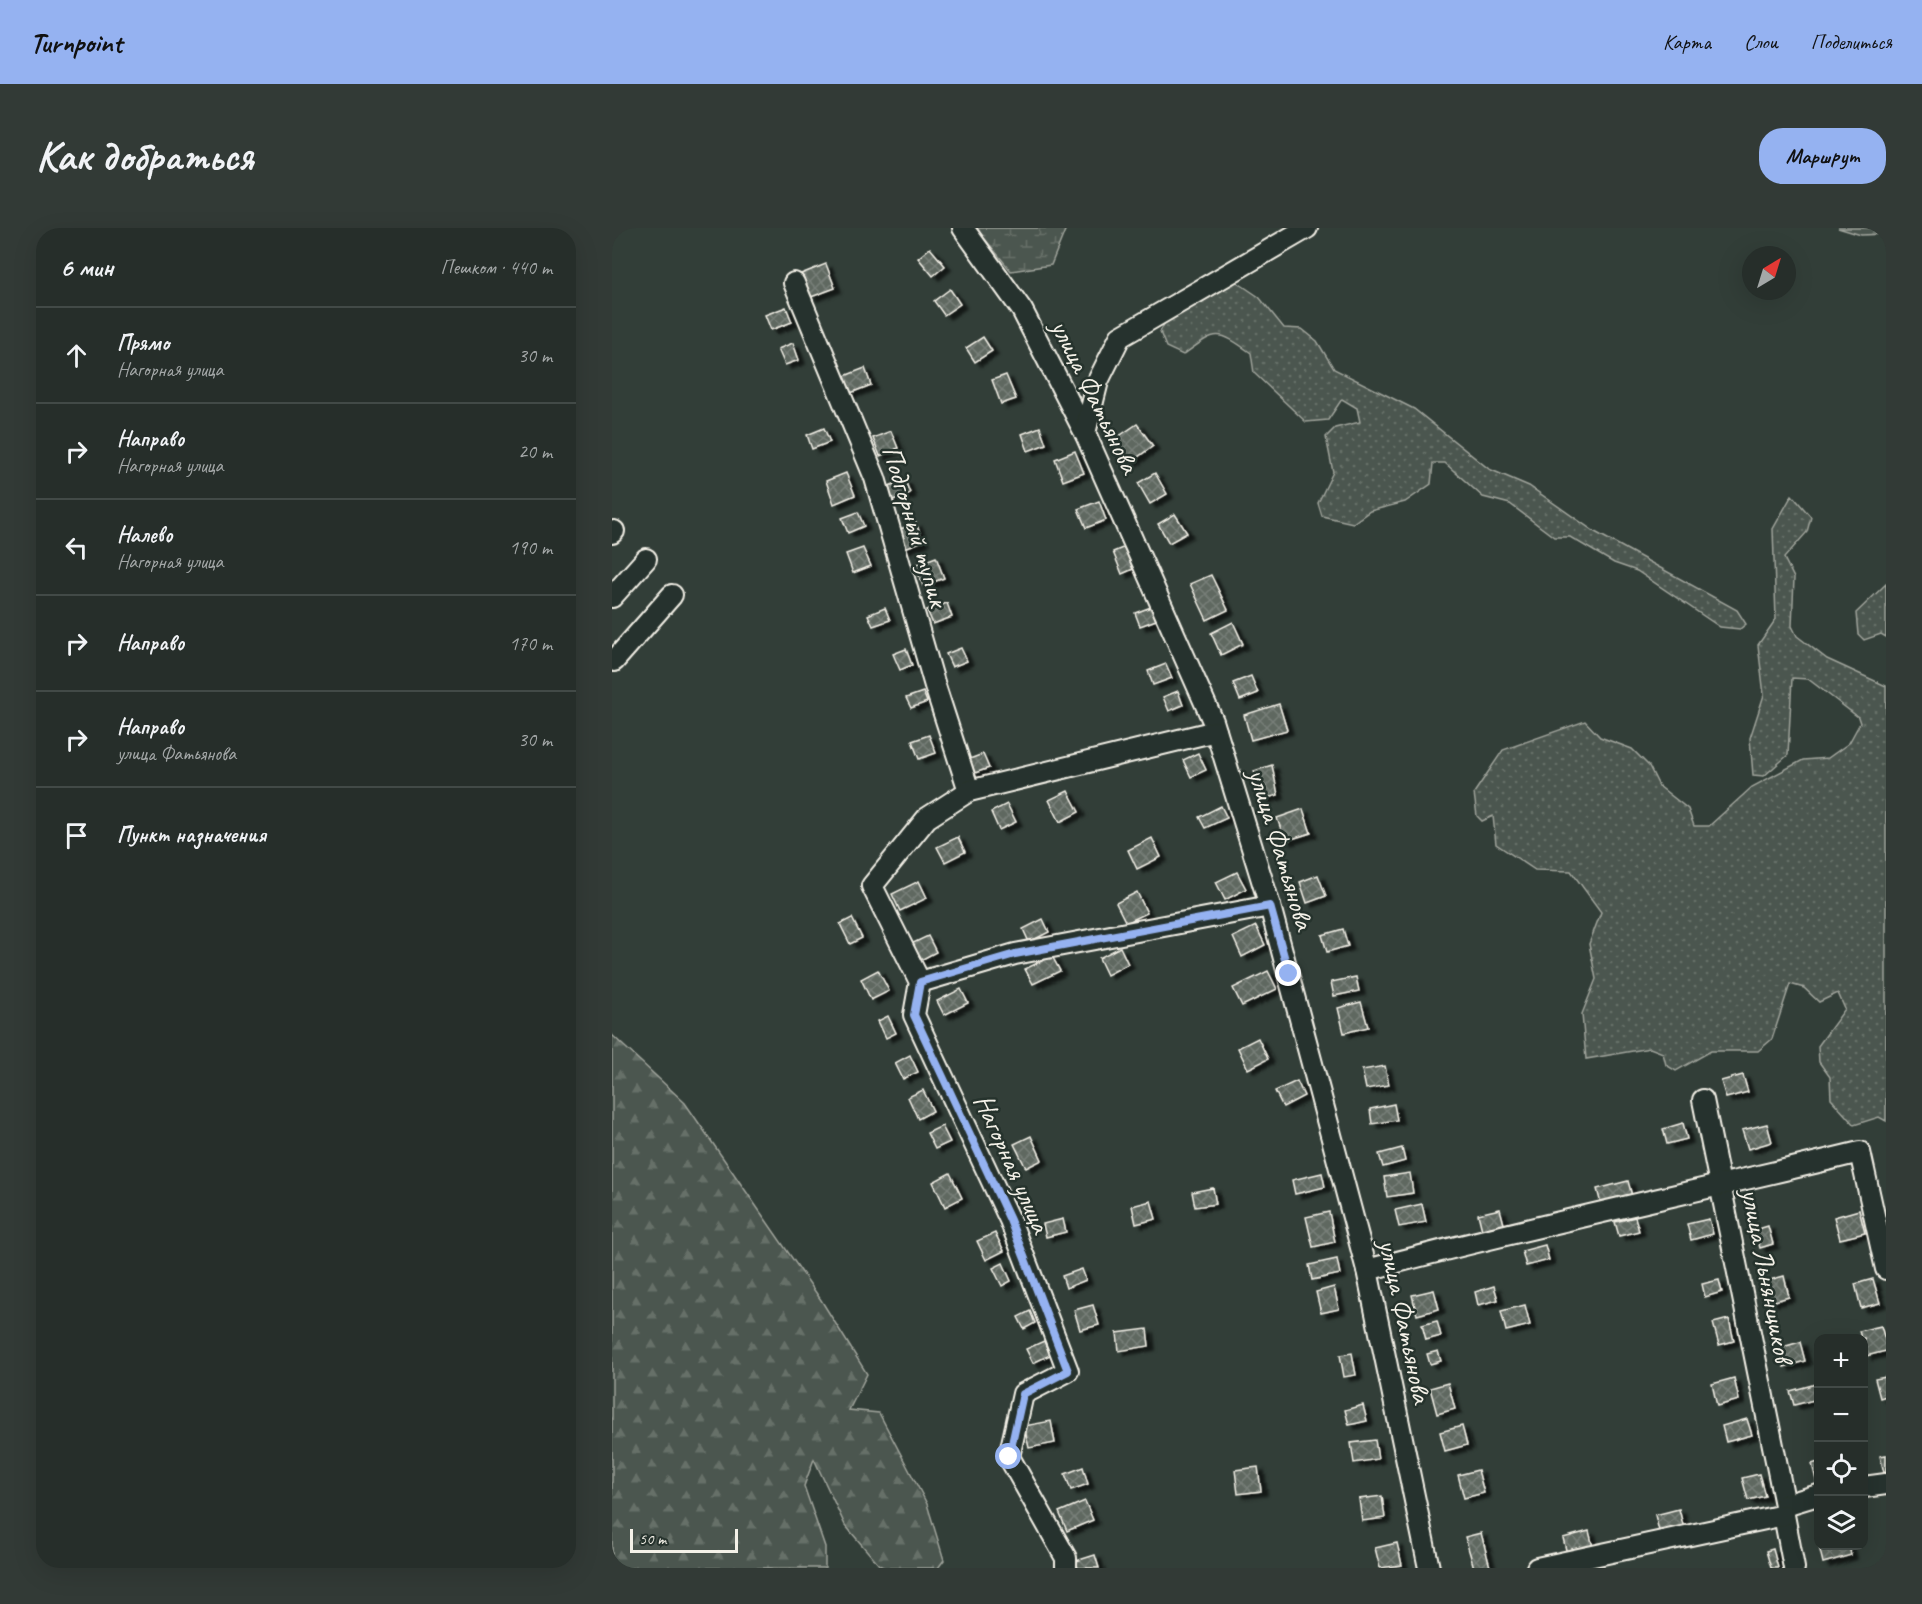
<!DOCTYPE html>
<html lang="ru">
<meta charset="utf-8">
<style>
:root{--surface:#262e2a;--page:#323a36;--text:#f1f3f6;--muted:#a4a8a8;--line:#424a47;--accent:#95b2f1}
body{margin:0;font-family:Caveat,sans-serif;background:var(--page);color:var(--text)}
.controls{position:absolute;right:18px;bottom:18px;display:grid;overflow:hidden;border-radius:12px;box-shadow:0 6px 24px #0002}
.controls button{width:54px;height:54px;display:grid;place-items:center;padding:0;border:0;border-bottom:2px solid var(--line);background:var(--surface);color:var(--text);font:30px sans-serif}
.compass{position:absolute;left:1130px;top:18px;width:54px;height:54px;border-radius:50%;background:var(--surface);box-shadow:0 6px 24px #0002;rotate:38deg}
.scale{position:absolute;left:18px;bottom:15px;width:108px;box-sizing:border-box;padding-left:6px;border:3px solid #f4f1e8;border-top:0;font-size:16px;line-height:21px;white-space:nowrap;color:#f4f1e8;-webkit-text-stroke:4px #26332d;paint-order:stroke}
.stop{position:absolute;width:18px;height:18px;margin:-14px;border:4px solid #95b2f1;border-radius:50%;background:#fff}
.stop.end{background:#95b2f1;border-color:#fff;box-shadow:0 2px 6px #0008}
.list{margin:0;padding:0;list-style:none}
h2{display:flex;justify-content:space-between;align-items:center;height:78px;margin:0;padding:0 24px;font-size:26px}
h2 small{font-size:20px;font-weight:400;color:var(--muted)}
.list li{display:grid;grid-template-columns:39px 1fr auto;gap:18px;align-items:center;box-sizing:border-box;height:96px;padding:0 24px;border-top:2px solid var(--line)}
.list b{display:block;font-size:22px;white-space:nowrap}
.list p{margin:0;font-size:20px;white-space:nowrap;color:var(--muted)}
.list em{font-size:20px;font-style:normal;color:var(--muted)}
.icon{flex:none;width:33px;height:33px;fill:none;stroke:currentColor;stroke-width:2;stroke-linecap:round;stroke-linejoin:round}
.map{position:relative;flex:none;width:1274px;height:1340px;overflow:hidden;border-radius:24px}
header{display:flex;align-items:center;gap:36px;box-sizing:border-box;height:84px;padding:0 30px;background:var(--accent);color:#111}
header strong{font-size:28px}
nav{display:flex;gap:33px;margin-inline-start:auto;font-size:21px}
.intro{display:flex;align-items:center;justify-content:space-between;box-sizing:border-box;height:144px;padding:0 36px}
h1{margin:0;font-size:42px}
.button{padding:15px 27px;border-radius:24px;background:var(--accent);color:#111;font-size:21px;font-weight:700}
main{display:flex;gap:36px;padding:0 36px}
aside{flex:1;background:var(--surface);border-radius:24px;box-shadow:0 6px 24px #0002}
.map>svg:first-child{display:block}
.grass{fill:url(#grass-dots);stroke:#a0a49c;stroke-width:1.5}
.forest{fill:url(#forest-firs);stroke:#a0a49c;stroke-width:1.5}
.wetland{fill:url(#wetland-marsh);stroke:#a0a49c;stroke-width:1.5}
.building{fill:url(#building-cross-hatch);stroke:#f4f1e8;stroke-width:1.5;filter:url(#shadow)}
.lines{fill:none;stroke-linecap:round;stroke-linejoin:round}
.minor-casing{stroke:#f4f1e8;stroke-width:24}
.minor{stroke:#26332d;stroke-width:20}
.route{stroke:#95b2f1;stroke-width:8}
.labels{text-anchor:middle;stroke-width:5;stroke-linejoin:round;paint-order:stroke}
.street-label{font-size:28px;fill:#f4f1e8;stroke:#26332d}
</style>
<header>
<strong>Turnpoint</strong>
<nav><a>Карта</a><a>Слои</a><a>Поделиться</a></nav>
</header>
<div class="intro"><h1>Как добраться</h1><a class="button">Маршрут</a></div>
<main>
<aside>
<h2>6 мин<small>Пешком · 440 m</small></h2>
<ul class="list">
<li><svg class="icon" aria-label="ahead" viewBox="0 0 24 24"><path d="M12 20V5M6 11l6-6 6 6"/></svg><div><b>Прямо</b><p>Нагорная улица</p></div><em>30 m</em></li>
<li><svg class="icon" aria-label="right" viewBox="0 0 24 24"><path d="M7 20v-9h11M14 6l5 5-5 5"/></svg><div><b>Направо</b><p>Нагорная улица</p></div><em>20 m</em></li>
<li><svg class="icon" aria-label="left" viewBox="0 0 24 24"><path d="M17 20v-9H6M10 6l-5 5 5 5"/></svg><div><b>Налево</b><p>Нагорная улица</p></div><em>190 m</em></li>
<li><svg class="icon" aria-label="right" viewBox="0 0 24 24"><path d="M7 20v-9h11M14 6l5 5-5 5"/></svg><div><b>Направо</b></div><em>170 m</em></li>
<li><svg class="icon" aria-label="right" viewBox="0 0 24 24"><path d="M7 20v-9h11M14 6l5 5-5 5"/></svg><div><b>Направо</b><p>улица Фатьянова</p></div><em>30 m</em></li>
<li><svg class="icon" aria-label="arrive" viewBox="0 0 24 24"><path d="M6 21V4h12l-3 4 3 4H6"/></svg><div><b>Пункт назначения</b></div></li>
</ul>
</aside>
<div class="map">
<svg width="1274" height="1340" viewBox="0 0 1274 1340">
<defs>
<pattern id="grass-dots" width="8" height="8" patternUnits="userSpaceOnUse" patternTransform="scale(1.5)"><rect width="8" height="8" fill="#4c564f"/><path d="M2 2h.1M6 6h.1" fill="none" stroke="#666f68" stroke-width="1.8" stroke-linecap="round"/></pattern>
<pattern id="forest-firs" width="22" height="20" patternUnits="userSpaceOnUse" patternTransform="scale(1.5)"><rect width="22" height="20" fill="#4c564f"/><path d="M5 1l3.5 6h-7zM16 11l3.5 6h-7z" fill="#666f68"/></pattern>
<pattern id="wetland-marsh" width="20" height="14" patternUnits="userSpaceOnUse" patternTransform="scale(1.5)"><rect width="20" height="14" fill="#4c564f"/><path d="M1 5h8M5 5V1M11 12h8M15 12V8" fill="none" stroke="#666f68"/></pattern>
<pattern id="building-cross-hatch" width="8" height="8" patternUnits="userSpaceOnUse" patternTransform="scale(1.5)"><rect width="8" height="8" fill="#5f6861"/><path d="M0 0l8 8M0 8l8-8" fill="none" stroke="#777e78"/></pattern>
<filter id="shadow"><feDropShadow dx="6" dy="4" stdDeviation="1.5" flood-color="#0009"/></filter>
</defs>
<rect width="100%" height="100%" fill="#323e38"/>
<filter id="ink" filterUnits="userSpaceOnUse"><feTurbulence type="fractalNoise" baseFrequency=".0167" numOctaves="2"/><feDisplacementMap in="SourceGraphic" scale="12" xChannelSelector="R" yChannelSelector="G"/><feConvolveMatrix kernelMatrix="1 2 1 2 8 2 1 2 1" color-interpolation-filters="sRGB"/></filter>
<g filter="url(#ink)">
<g class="grass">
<path d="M616 48 647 69 672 100 690 101 705 113 722 141 802 181 877 241 917 258 983 304 1125 382 1134 396 1128 401 1108 399 1025 343 1002 335 958 309H942L898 276 871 269 833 235H821L819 256 793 274 758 283 741 295 710 288 706 275 721 244 714 209 723 200 748 194 745 180 730 171 716 192 694 194 642 145 639 125C604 100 604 103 571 127L554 119 548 104 559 83Z"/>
<polygon points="1180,267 1199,289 1195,304 1172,330 1182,350 1180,398 1185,408 1215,431 1274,458 1274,893 1267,889 1242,897 1219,871 1218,849 1207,834 1206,818 1233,781 1226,765 1207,774 1192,760 1178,756 1160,811 1146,823 1099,823 1064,843 1054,837 1051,825 1038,820 974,831 970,786 984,751 977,716 989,684 959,643 923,642 884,616 881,588 870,593 865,588 862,565 891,522 973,493 988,509 1020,521 1037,538 1047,558 1076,581 1082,598 1097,598 1140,559 1191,532 1216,530 1237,515 1248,495 1246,489 1196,451 1180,450 1176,527 1152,548 1141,547 1138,510 1152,467 1146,417 1164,391 1161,301"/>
<polygon points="1274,356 1274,409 1269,406 1252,412 1246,406 1244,385"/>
</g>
<g class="forest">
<polygon points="1226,0 1274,0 1274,6 1249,7"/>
<polygon points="0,807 73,875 209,1072 255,1146 237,1182 267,1185 315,1276 332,1332 326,1340 273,1340 267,1337 233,1297 202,1231 192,1258 213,1319 213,1340 0,1340"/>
</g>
<polygon class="wetland" points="364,0 454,0 439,37 399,43"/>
<g class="building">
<polygon points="318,20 333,38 321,48 306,30"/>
<polygon points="214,36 223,60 199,69 189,46"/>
<polygon points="338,61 348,76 332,87 322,73"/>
<polygon points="174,79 180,94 159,102 153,87"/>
<polygon points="371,109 380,123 363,134 354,120"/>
<polygon points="181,115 187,132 173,137 166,121"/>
<polygon points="253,140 259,157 236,166 230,149"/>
<polygon points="394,147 404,171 389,176 380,152"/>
<polygon points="525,196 541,218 519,234 503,211"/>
<polygon points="428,199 434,216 416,223 410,206"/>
<polygon points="212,200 218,214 200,221 195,207"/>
<polygon points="279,203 286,220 268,228 261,210"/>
<polygon points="463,223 472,245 451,253 443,231"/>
<polygon points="234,245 243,267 222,276 214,253"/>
<polygon points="543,245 555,266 538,276 526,255"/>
<polygon points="293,252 298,265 279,273 274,259"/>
<polygon points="487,273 494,292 474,300 466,281"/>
<polygon points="246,284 252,298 236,305 230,290"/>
<polygon points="563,286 575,305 557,315 546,296"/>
<polygon points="304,295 311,313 290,321 283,303"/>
<polygon points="513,319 521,341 510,346 501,324"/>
<polygon points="251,320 259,338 241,345 234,326"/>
<polygon points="324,329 332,350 311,358 303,337"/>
<polygon points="599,347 616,382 595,392 578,356"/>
<polygon points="335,375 340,389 321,396 315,382"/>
<polygon points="539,379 544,392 528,398 523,385"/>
<polygon points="273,380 278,392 261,398 256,387"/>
<polygon points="621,394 631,416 609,427 599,405"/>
<polygon points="349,420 355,433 340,439 334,426"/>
<polygon points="294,421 300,437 288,442 281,426"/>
<polygon points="554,436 560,450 541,457 536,443"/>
<polygon points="639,448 646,465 628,472 621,455"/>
<polygon points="566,463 571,477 557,483 551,469"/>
<polygon points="311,464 315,474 299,480 294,470"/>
<polygon points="667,476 675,502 639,512 632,487"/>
<polygon points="317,507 324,525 307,531 300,513"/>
<polygon points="586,525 594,542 579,549 571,532"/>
<polygon points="371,526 377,540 360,546 355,532"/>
<polygon points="660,537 666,567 651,571 642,543"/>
<polygon points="456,563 467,584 448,594 437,572"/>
<polygon points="395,576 404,594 387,602 379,584"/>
<polygon points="609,578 615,590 593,600 587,589"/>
<polygon points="691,581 699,605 673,613 665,590"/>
<polygon points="346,609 353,624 333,634 325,619"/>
<polygon points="540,610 549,629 525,641 516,622"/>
<polygon points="625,644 634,661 613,672 604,654"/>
<polygon points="706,647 714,668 695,675 688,654"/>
<polygon points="307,653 315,670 288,683 280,666"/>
<polygon points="525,664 535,685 514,695 504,675"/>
<polygon points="240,690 250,710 238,716 228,696"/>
<polygon points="431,691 437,704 417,714 411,701"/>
<polygon points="644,698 653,717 630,729 621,709"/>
<polygon points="731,701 736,718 715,724 710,707"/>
<polygon points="316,708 324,724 307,733 299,716"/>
<polygon points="508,719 516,736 495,747 487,730"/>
<polygon points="440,728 448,743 421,756 413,741"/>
<polygon points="266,742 277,763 259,772 249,751"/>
<polygon points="656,743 665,761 630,778 621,760"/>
<polygon points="744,749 747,763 722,768 719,754"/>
<polygon points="349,761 356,775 332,787 325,773"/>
<polygon points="749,774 756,799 732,805 726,780"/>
<polygon points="276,788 284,805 274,810 266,793"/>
<polygon points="646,810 656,831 636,841 626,820"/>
<polygon points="298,827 306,844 291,851 283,835"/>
<polygon points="773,838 777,857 754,861 750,842"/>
<polygon points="1131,847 1136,864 1114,870 1109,853"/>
<polygon points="685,853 692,868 671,879 663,863"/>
<polygon points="311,862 321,883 306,891 296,869"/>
<polygon points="782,876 785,892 760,896 758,881"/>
<polygon points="1071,895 1075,911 1055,916 1051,901"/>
<polygon points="1155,896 1160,914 1136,921 1130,902"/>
<polygon points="330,898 338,914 323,921 315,905"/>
<polygon points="419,908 430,932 414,940 402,916"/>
<polygon points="790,920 793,933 771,939 767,926"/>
<polygon points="338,945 350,970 333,979 321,954"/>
<polygon points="710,945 713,959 683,966 680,952"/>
<polygon points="798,945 801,965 775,969 772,949"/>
<polygon points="1016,953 1020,968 989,976 985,961"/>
<polygon points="601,960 604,976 583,979 580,964"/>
<polygon points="539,973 544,991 524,996 520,978"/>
<polygon points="810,976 814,994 787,999 783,982"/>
<polygon points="888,981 893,1000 871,1006 866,986"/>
<polygon points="1247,982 1253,1005 1228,1011 1222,989"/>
<polygon points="717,984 723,1014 701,1019 694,989"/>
<polygon points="1023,989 1027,1003 1007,1008 1003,994"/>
<polygon points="451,991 454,1004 434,1009 431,996"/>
<polygon points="1097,991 1101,1006 1079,1012 1075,996"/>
<polygon points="1156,998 1161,1016 1148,1020 1143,1002"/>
<polygon points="383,1005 392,1023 374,1032 365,1013"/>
<polygon points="933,1017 937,1032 914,1038 910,1023"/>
<polygon points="725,1031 728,1046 700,1052 697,1037"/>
<polygon points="391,1035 399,1053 390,1058 381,1040"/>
<polygon points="470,1041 474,1052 454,1060 450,1048"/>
<polygon points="1172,1048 1177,1069 1159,1074 1154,1053"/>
<polygon points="1261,1051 1268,1075 1249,1080 1243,1056"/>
<polygon points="1107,1052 1110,1064 1093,1069 1090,1056"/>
<polygon points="882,1058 886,1072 866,1077 863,1064"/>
<polygon points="722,1059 727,1081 709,1085 704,1064"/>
<polygon points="822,1062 827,1081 805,1087 800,1067"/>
<polygon points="481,1077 487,1097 468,1102 462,1082"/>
<polygon points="913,1077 918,1097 894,1103 889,1083"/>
<polygon points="418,1083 423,1095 412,1101 406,1089"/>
<polygon points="1117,1091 1122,1113 1107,1117 1101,1095"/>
<polygon points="825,1093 829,1108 814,1112 810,1097"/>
<polygon points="1269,1098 1274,1115 1274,1123 1254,1128 1252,1110 1249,1110 1247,1103"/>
<polygon points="535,1101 537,1118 507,1123 505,1105"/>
<polygon points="432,1113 438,1127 421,1135 414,1121"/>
<polygon points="1188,1114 1193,1133 1172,1139 1167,1120"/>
<polygon points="826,1123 829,1133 818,1136 815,1126"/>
<polygon points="740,1125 744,1147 732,1149 728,1127"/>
<polygon points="1274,1149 1274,1168 1268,1170 1263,1151"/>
<polygon points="1122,1150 1127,1172 1105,1178 1100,1156"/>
<polygon points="836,1155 843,1181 825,1186 818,1160"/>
<polygon points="1204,1156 1206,1171 1182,1177 1178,1163"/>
<polygon points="751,1177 755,1193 737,1197 733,1182"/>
<polygon points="1135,1191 1140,1207 1114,1214 1110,1198"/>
<polygon points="439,1193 443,1215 417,1220 412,1198"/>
<polygon points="850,1198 855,1217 833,1223 828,1204"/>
<polygon points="763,1212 766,1231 742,1235 739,1215"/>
<polygon points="1274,1227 1274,1244 1272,1245 1268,1228"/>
<polygon points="1206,1234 1206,1255 1205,1256 1200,1236"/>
<polygon points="471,1239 476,1256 459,1262 453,1246"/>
<polygon points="646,1239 649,1263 626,1266 623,1242"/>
<polygon points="866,1242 872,1265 852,1270 846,1247"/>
<polygon points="1147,1246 1153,1268 1136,1272 1130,1250"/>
<polygon points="770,1268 773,1290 750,1293 747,1271"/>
<polygon points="473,1273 481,1292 455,1303 447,1284"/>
<polygon points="1067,1281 1072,1301 1048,1307 1043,1287"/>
<polygon points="977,1303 981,1319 955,1326 951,1310"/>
<polygon points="869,1305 878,1339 862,1340 853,1309"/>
<polygon points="785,1315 790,1337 768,1340 763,1320"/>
<polygon points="1207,1318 1237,1318 1239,1327 1211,1335"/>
<polygon points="1161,1321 1166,1340 1159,1340 1154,1323"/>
<polygon points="483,1327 487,1340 466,1340 464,1333"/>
</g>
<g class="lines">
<g class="minor-casing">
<g id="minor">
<polyline points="351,0 410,82 473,205 601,493 658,678 755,1042 817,1340"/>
<polyline points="182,55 263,250 323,458 357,563"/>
<polyline points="473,205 486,153 508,109 695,0"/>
<polyline points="0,305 2,303"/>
<polyline points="0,369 34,331"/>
<polyline points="0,431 2,433 60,367"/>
<polyline points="308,754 403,726 658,678"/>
<polyline points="1091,872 1173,1277 1172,1287 1182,1340"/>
<path d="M755 1042C918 998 1084 964 1248 924L1274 1041"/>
<polyline points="1252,1259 1274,1256"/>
<polyline points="1173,1277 1206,1267"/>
<polyline points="454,1340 454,1330 397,1229 411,1166 456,1143 398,992 302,787 308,754 260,658 315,590 357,563 604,503"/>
<polyline points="925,1340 1172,1287"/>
</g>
</g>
<use href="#minor" class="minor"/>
</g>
</g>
<g class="lines" filter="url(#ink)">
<polyline class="route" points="397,1229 411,1166 456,1143 398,992 302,787 308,754 403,726 658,678 677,746"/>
</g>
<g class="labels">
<g class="street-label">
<text transform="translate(484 168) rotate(64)" y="10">улица Фатьянова</text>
<text transform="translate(304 298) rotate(73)" y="10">Подгорный тупик</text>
<text transform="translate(670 621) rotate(73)" y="10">улица Фатьянова</text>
<text transform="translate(401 935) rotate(66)" y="10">Нагорная улица</text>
<text transform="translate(1156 1047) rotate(79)" y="10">улица Льнянщиков</text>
<text transform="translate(794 1093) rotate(78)" y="10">улица Фатьянова</text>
</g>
</g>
</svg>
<div class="controls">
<button>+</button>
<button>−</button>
<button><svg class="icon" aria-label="locate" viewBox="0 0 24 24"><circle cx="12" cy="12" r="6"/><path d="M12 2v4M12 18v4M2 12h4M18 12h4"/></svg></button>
<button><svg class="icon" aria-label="layers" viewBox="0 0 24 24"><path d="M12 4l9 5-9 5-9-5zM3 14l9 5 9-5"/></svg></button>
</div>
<svg class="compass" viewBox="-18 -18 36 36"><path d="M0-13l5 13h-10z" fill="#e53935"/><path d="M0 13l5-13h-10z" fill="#a4a8a8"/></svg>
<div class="scale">50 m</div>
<div class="stop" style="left:397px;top:1229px"></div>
<div class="stop end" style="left:677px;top:746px"></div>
</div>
</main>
